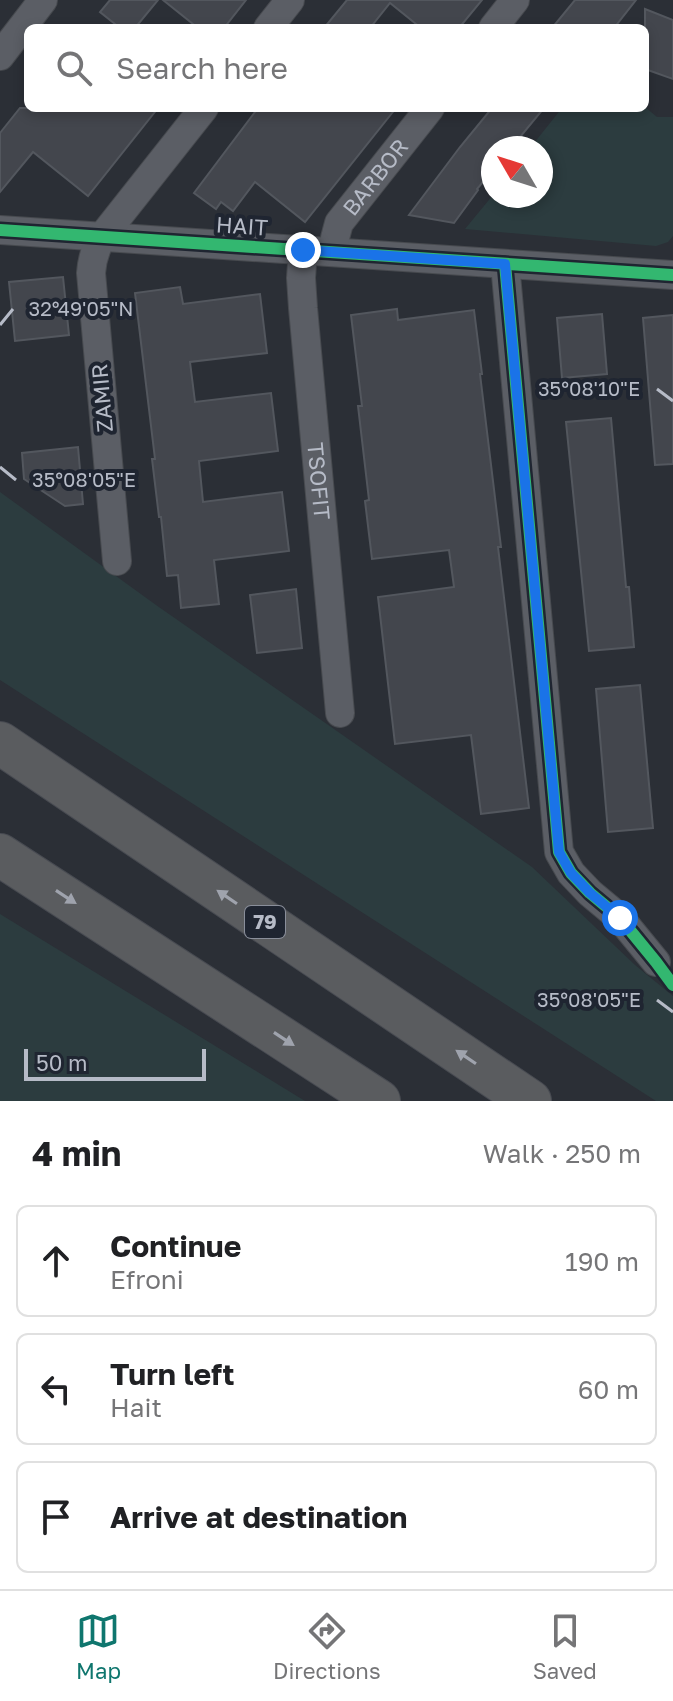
<!DOCTYPE html>
<meta charset="utf-8">
<style>
:root{--surface:#fff;--page:#f6f6f6;--text:#202124;--muted:#757577;--line:#e0e0e0;--accent:#0f766e}
body{margin:0;font-family:"Golos Text",sans-serif;background:var(--page);color:var(--text)}
.compass{position:absolute;left:481px;top:136px;width:72px;height:72px;border-radius:50%;background:var(--surface);box-shadow:0 4px 12px #0003;rotate:309deg}
.scale{position:absolute;left:24px;bottom:20px;width:182px;box-sizing:border-box;padding-left:8px;border:4px solid #b6bbc7;border-top:0;font-size:22px;line-height:28px;white-space:nowrap;color:#b6bbc7;-webkit-text-stroke:6px #1f2531;paint-order:stroke}
.stop{position:absolute;width:24px;height:24px;margin:-18px;border:6px solid #1a73e8;border-radius:50%;background:#fff}
.stop.end{background:#1a73e8;border-color:#fff;box-shadow:0 2px 8px #0008}
.list{margin:0;padding:0;list-style:none}
h2{display:flex;justify-content:space-between;align-items:center;height:104px;margin:0;padding:0 32px;font-size:34px}
h2 small{font-size:26px;font-weight:400;color:var(--muted)}
.list li{display:grid;grid-template-columns:52px 1fr auto;gap:24px;align-items:center;box-sizing:border-box;height:112px;margin:0 16px 16px;padding:0 16px;border:2px solid var(--line);border-radius:12px}
.list b{display:block;font-size:30px;white-space:nowrap}
.list p{margin:0;font-size:26px;white-space:nowrap;color:var(--muted)}
.list em{font-size:26px;font-style:normal;color:var(--muted)}
.icon{flex:none;width:44px;height:44px;fill:none;stroke:currentColor;stroke-width:2;stroke-linecap:round;stroke-linejoin:round}
.map{position:relative;flex:none;width:673px;height:1101px;overflow:hidden}
.search{position:absolute;background:var(--surface);box-shadow:0 4px 12px #0003;left:24px;right:24px;top:24px;height:88px;display:flex;align-items:center;gap:20px;box-sizing:border-box;padding:0 28px;border-radius:12px;color:var(--muted);font-size:30px}
.sheet{height:488px;background:var(--surface)}
nav{display:flex;justify-content:space-around;align-items:center;box-sizing:border-box;height:112px;border-top:2px solid var(--line);background:var(--surface);font-size:22px;color:var(--muted)}
nav a{display:grid;justify-items:center;gap:4px}
nav .on{color:var(--accent)}
.map>svg:first-child{display:block}
.green{fill:#2c3c3f}
.building{fill:#43464d;stroke:#53575e;stroke-width:2}
.lines{fill:none;stroke-linecap:round;stroke-linejoin:round}
.minor-casing{stroke:#474a4f;stroke-width:30}
.highway-casing{stroke:#484b52;stroke-width:44}
.minor{stroke:#5b5e65;stroke-width:28}
.highway{stroke:#5a5c5f;stroke-width:42}
.cycleway-casing{stroke:#1f2531;stroke-width:17}
.cycleway{stroke:#33b770;stroke-width:12}
.oneway{fill:#9fa3ad}
.route{stroke:#1a73e8;stroke-width:10}
.ticks{fill:none;stroke:#b6bbc7;stroke-width:3}
.labels{text-anchor:middle;stroke-width:8;stroke-linejoin:round;paint-order:stroke}
.shield{fill:#1f2531;stroke:#898e9a;stroke-width:2}
.shield-label{font-size:20px;font-weight:bold;fill:#b6bbc7}
.street-label{font-size:22px;fill:#b6bbc7;stroke:#1f2531}
.ticks-label{font-size:20px;text-anchor:middle;fill:#b6bbc7;stroke:#1f2531;stroke-width:8;stroke-linejoin:round;paint-order:stroke}
</style>
<div class="map">
<svg width="673" height="1101" viewBox="0 0 673 1101">
<rect width="100%" height="100%" fill="#2b2f36"/>
<g class="green">
<polygon points="645,107 657,117 673,117 673,236 668,242 656,246 465,229 493,195 493,196 541,196 541,148 530,148 562,108"/>
<polygon points="0,492 156,605 532,867 635,965 673,996 673,1101 656,1101 0,680"/>
<polygon points="0,914 305,1101 0,1101"/>
</g>
<g class="building">
<polygon points="110,0 158,0 135,28 120,28 100,12"/>
<polygon points="163,0 246,0 224,28 198,28"/>
<polygon points="347,0 482,0 459,28 421,28 390,3 370,28 324,28"/>
<polygon points="575,0 636,0 614,28 552,28"/>
<polygon points="645,9 673,20 673,79 645,69"/>
<polygon points="20,108 158,108 88,196 33,152 0,192 0,133"/>
<polygon points="258,108 396,108 305,222 255,182 233,211 221,202 216,209 194,193"/>
<polygon points="492,108 544,108 511,148 493,148 493,170 477,189 478,190 454,223 409,215 460,147"/>
<polygon points="63,277 69,335 15,341 9,282"/>
<polygon points="180,287 183,304 260,294 267,353 190,362 195,402 271,393 278,451 199,461 203,502 282,492 289,551 214,560 219,604 181,608 178,575 167,576 161,517 159,517 152,459 155,459 135,293"/>
<polygon points="397,309 398,320 474,310 482,374 480,374 501,547 498,547 529,808 481,814 471,735 395,744 378,597 454,587 449,550 372,559 365,501 369,500 358,406 362,406 351,315"/>
<polygon points="602,314 607,374 562,378 557,318"/>
<polygon points="673,315 673,464 655,465 643,318"/>
<polygon points="611,418 626,587 629,587 634,647 589,651 566,422"/>
<polygon points="78,447 83,504 65,506 24,479 22,453"/>
<polygon points="296,589 302,648 257,653 250,595"/>
<polygon points="640,685 653,828 608,832 596,689"/>
</g>
<g class="lines">
<g class="minor-casing">
<g id="minor">
<polyline points="268,28 290,0"/>
<polyline points="493,28 515,0"/>
<polyline points="0,56 43,0"/>
<polyline points="0,230 673,275"/>
<path id="s1" d="M303 250 301 278 303 308 340 713"/>
<path id="s2" d="M334 252 335 238 339 223 430 108"/>
<polyline points="505,264 559,852 571,873 590,893 620,918 656,962"/>
<path d="M117 561 91 273C92 259 95 249 102 237L204 108"/>
</g>
</g>
<g class="highway-casing">
<g id="highway">
<polyline points="0,743 530,1101"/>
<polyline points="0,855 379,1101"/>
</g>
</g>
<use href="#minor" class="minor"/>
<use href="#highway" class="highway"/>
<g class="cycleway-casing">
<g id="cycleway">
<polyline points="0,230 673,275"/>
<polyline points="505,264 559,852 571,873 590,893 620,918 656,962 673,985"/>
</g>
</g>
<use href="#cycleway" class="cycleway"/>
</g>
<defs><path id="oneway-solid" d="M-6-.8H1V-3.2L6.5 0L1 3.2V.8H-6Z" transform="scale(2)"/></defs>
<g class="oneway">
<use href="#oneway-solid" transform="translate(66 897) rotate(33)"/>
<use href="#oneway-solid" transform="translate(227 897) rotate(-146)"/>
<use href="#oneway-solid" transform="translate(284 1039) rotate(33)"/>
<use href="#oneway-solid" transform="translate(466 1057) rotate(-146)"/>
</g>
<g class="lines">
<polyline class="route" points="303,250 505,264 559,852 571,873 590,893 620,918"/>
</g>
<path class="ticks" d="M0 325 13 309M657 389 673 401M0 467 16 480M657 1000 673 1012"/>
<g class="labels">
<rect class="shield" x="245" y="906" width="40" height="32" rx="6"/>
<g class="shield-label">
<text x="265" y="929">79</text>
</g>
<g class="street-label">
<text dy="8" stroke="none"><textPath href="#s2" startOffset="88">BARBOR</textPath></text>
<text transform="translate(242 226) rotate(4)" y="8">HAIT</text>
<text transform="translate(102 398) rotate(-95)" y="8">ZAMIR</text>
<text dy="8" stroke="none"><textPath href="#s1" startOffset="232">TSOFIT</textPath></text>
</g>
</g>
<g class="ticks-label">
<text x="81" y="316">32°49'05"N</text>
<text x="589" y="396">35°08'10"E</text>
<text x="84" y="487">35°08'05"E</text>
<text x="589" y="1007">35°08'05"E</text>
</g>
</svg>
<svg class="compass" viewBox="-18 -18 36 36"><path d="M0-13l5 13h-10z" fill="#e53935"/><path d="M0 13l5-13h-10z" fill="#757577"/></svg>
<div class="scale">50 m</div>
<div class="stop" style="left:620px;top:918px"></div>
<div class="stop end" style="left:303px;top:250px"></div>
<div class="search"><svg class="icon" aria-label="search" viewBox="0 0 24 24"><circle cx="10" cy="10" r="6"/><path d="M15 15l6 6"/></svg>Search here</div>
</div>
<section class="sheet">
<h2>4 min<small>Walk · 250 m</small></h2>
<ul class="list">
<li><svg class="icon" aria-label="ahead" viewBox="0 0 24 24"><path d="M12 20V5M6 11l6-6 6 6"/></svg><div><b>Continue</b><p>Efroni</p></div><em>190 m</em></li>
<li><svg class="icon" aria-label="left" viewBox="0 0 24 24"><path d="M17 20v-9H6M10 6l-5 5 5 5"/></svg><div><b>Turn left</b><p>Hait</p></div><em>60 m</em></li>
<li><svg class="icon" aria-label="arrive" viewBox="0 0 24 24"><path d="M6 21V4h12l-3 4 3 4H6"/></svg><div><b>Arrive at destination</b></div></li>
</ul>
</section>
<nav>
<a class="on"><svg class="icon" aria-label="map" viewBox="0 0 24 24"><path d="M3 6l6-2 6 2 6-2v14l-6 2-6-2-6 2zM9 4v14M15 6v14"/></svg>Map</a>
<a><svg class="icon" aria-label="directions" viewBox="0 0 24 24"><path d="M12 3l9 9-9 9-9-9zM9 14v-3h6M13 9l2 2-2 2"/></svg>Directions</a>
<a><svg class="icon" aria-label="saved" viewBox="0 0 24 24"><path d="M7 4h10v16l-5-4-5 4z"/></svg>Saved</a>
</nav>
